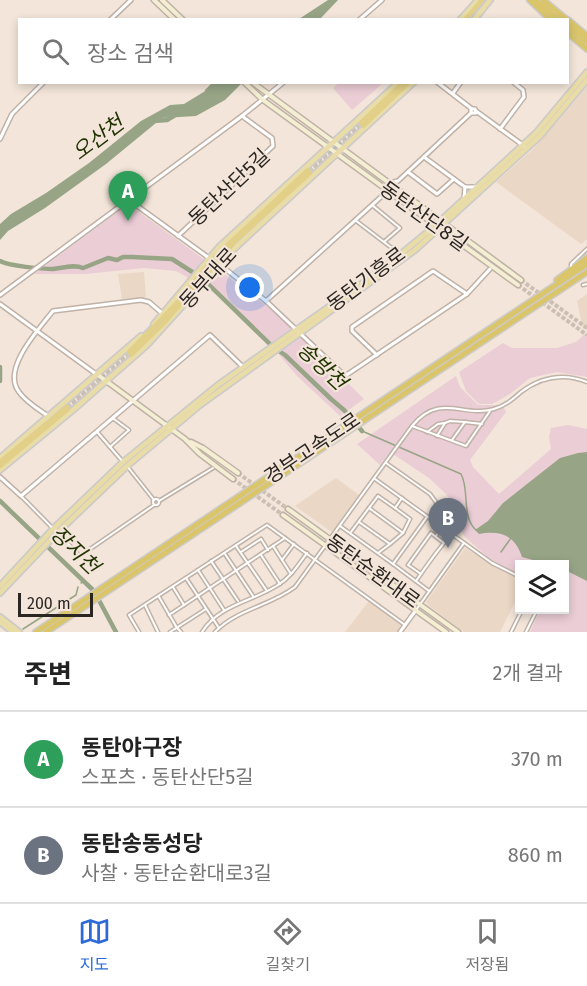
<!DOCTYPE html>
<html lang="ko">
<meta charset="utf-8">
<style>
:root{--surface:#fff;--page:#f2f2f2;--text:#222;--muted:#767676;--line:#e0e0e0;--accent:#2c6ad7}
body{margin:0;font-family:"Fira Sans","Noto Sans KR",sans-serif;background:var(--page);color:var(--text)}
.controls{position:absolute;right:18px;bottom:18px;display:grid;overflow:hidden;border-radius:0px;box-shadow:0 3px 9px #0003}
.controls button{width:54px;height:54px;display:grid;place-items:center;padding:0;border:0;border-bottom:2px solid var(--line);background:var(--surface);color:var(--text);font:30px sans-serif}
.scale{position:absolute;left:18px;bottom:15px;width:75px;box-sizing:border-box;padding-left:6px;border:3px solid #2b2622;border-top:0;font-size:16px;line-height:21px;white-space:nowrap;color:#2b2622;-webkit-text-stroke:4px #f3e5d9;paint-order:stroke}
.you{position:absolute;left:250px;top:288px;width:21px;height:21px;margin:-15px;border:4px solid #fff;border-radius:50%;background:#1a73e8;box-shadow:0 0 0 9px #1a73e833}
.badge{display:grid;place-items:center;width:39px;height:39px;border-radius:50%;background:var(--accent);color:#fff;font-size:20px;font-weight:700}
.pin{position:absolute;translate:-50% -50px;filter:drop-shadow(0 2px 3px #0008)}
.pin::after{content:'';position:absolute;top:32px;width:21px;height:18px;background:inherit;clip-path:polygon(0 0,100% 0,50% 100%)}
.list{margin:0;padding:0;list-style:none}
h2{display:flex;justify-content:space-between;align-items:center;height:78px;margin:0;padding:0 24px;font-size:26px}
h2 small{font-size:20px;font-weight:400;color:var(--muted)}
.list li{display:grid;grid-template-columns:39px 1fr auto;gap:18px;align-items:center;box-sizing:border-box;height:96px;padding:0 24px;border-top:2px solid var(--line)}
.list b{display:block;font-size:22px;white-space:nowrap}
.list p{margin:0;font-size:20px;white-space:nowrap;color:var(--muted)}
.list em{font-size:20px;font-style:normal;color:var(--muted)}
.icon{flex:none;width:33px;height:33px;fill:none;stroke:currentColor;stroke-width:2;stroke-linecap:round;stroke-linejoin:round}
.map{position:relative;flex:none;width:587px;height:632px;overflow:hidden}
.search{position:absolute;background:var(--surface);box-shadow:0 3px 9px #0003;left:18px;right:18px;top:18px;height:66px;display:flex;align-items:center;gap:15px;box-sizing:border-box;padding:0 21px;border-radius:0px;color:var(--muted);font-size:22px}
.sheet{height:270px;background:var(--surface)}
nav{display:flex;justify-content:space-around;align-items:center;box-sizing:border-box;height:84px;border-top:2px solid var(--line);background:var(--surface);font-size:16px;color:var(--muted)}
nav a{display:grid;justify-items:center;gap:3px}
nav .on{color:var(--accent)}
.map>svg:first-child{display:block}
.built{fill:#ebd7c5}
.green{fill:#ebcdd6}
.water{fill:#97a586}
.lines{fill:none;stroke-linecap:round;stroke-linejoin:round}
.stream{stroke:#97a586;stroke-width:1.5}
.river{stroke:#97a586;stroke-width:4.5}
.secondary-tunnel{stroke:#cbbfb4;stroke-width:4;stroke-dasharray:4 2;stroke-linecap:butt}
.trunk-tunnel{stroke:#cbbfb4;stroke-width:4.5;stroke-dasharray:4.5 2;stroke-linecap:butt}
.minor-casing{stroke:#c0b2a7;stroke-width:5}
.tertiary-casing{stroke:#c0b2a7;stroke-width:6}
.secondary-casing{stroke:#c0b2a7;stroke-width:7}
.primary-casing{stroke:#cccbca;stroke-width:8}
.trunk-casing{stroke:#cccbca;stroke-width:8}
.motorway-casing{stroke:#cccbca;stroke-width:8}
.minor{stroke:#fff;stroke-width:2}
.tertiary{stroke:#fff;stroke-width:3}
.secondary{stroke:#f4eed3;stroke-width:4}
.primary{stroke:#e9dca6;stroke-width:4.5}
.trunk{stroke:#e2d088;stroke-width:4.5}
.motorway{stroke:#dbc56b;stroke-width:5}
.labels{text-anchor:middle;stroke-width:4.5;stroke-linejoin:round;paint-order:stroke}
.street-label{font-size:20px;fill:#2b2622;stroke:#f3e5d9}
.water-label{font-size:21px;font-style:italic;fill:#1f3200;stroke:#f3e5d9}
</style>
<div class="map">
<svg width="587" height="632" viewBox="0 0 587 632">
<rect width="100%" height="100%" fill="#f3e5d9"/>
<g class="built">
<polygon points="587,87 587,239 581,244 496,182 533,149"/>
<polygon points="144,272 146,297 122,299 118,274"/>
<polygon points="587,294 587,329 583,329 577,301"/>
<polygon points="336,478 359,495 333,533 295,506"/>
<polygon points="465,548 490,564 519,580 519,594 500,632 464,632 428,605 426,602"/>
<polygon points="369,601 402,623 397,632 345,632"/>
</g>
<g class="green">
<polygon points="340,82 383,82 383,83 352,110 333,88"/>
<polygon points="128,204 257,298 289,325 364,399 340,416 297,376 270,344 225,299 176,271 144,268 86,274 34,274"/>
<polygon points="587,332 587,377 557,372 530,378 510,394 492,404 479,404 466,391 459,372 503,343 512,348 557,348 576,342"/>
<polygon points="456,376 460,387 478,405 502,405 506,412 470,460 473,467 499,494 551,449 549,437 551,428 568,425 587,429 587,632 530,632 540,610 564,610 564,564 520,564 519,575 489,558 464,536 456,510 446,494 429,478 390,452 380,465 357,444"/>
</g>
<g class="water">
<polygon points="328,0 338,0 320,19 299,19"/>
<polygon points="220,82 242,83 225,100 196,116 162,118 106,164 45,208 8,231 0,240 0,224 11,214 46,193 89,163 141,121 170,105 184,104"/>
<path d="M587 452V581L565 570 564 564H547L522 557C515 535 500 530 479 534L475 530 488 521 503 503 560 458 578 453Z"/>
</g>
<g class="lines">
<g class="stream">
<path d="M362 431 461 474C470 490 461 517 476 530"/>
<polyline points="501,552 511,538"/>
<polyline points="81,583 83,582"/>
<polyline points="23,629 76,595 78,587"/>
</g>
<g class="river">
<polyline points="207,91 216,82"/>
<polyline points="154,121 167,120 177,114"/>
<path d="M0 261C8 266 43 269 53 269 63 268 74 264 83 268L108 258 117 260 123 257H132L172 259 197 275"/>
<polyline points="204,280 273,347 285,355 331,399 344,410 362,431"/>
<polyline points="0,367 0,381"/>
<polyline points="0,501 94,591 116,632"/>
</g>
<g class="secondary-tunnel">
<polyline points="521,280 587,328"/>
<polyline points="518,285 587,335"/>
<polyline points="238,473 288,509"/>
<polyline points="233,479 283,515"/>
</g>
<g class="trunk-tunnel">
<polyline points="308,170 361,123"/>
<polyline points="310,173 363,126"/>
<polyline points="67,407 129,352"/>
<polyline points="68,409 131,355"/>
</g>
<g class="minor-casing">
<g id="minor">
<polyline points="372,205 400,228 385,241"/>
<polyline points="355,220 401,255"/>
<polyline points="571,266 571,264 587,249"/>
<polyline points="583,285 587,284"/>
<polyline points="412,426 466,446 490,411"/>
<polyline points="427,432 438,424 445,423"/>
<polyline points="98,433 123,462"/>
<polyline points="437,436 445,423 450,421 465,422"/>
<polyline points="452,440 465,422 482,424"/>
<polyline points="110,447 129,430 114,419"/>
<polyline points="386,463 430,494 447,517 447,519 436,536"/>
<polyline points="127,466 154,500"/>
<polyline points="375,479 492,563 520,577"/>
<polyline points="21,496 80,556 154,505"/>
<circle cx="156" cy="502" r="3"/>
<polyline points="159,501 213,468"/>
<polyline points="395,508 410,519 403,533"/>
<polyline points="359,522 390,544 403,533 369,508"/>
<polyline points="340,526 393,564 427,517"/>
<polyline points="351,532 378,496 395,508 402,498"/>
<polyline points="236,546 267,591"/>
<polyline points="273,546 291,574"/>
<polyline points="241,552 261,539 268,550"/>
<polyline points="378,553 390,544"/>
<polyline points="225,554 253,596"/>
<polyline points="261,555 280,584"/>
<polyline points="282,560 294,544"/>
<polyline points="211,561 238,601"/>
<polyline points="393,564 429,591"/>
<polyline points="198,570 224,610"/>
<polyline points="186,578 219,628"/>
<path d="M416 581C425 568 434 555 444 543L431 533 408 565 421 574"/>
<polyline points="173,587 184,605"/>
<polyline points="159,597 177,628 181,632"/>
<polyline points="145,605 158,632"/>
<polyline points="416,610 464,543"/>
<polyline points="169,615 285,538"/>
<polyline points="139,632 129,615 267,525 405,625"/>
<polyline points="170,632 206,609"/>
<path d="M202 632C220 604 252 602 278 585 291 577 298 565 307 553"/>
<path d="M215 632C237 609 270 606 295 587L412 426C440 392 463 418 494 409 505 406 513 399 521 392 541 377 564 373 587 382"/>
<polyline points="511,632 522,610"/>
<polyline points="526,632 537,610"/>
</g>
</g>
<g class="tertiary-casing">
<g id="tertiary">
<polyline points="110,20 131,0"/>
<polyline points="359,20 382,0"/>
<polyline points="437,82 472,109"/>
<polyline points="453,93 461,82"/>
<polygon points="471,109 475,109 476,113 471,113"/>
<polyline points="476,111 524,146"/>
<polyline points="242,116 284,82"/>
<polyline points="500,129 524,97 523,90 513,82"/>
<polyline points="0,139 12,114 44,82"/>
<polyline points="424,157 465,187 476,187"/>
<polyline points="408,172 437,194 454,179"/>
<polyline points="389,183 398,181 471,113"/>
<polyline points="464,199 465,187"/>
<polyline points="129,200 209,258"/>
<polyline points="219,264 266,301 345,376 467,294 490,269"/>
<polyline points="0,295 242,116 272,138 273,146 178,236"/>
<polyline points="266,301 382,196 391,193"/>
<polyline points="0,304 96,374"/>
<polyline points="377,355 352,331 352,327 433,271 467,294"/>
<path d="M48 416C38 409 26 402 19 392 1 369 39 329 53 311L141 300 149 302 163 314"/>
<polyline points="0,477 21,496 210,335 243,367"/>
<polyline points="400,632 416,610"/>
</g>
</g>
<g class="secondary-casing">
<g id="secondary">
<polyline points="154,0 175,20"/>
<polyline points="162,0 183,20"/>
<polyline points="244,82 263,100 518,285"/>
<polyline points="252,82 521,280"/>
<polyline points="98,375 185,439 200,454 233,479"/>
<polyline points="191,442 203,448 238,473"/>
<polyline points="288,509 458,632"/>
<polyline points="283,515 446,632"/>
</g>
</g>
<g class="primary-casing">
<g id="primary">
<polyline points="460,20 478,0"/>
<polyline points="474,20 490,0"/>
<polyline points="154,324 219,247 399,82"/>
<polyline points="0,458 141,336"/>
<polyline points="0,470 73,410 147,345 236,247 414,82"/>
<polyline points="0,586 53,529 123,462 218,385 384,268 436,225 536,133 587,72"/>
<polyline points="0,593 57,533 127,466 200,405 415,250 540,136 587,80"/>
<polyline points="0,617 19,632"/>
<polyline points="0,622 13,632"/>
</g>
</g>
<g class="trunk-casing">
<g id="trunk">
<polyline points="465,20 482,0"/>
<polyline points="361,123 404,82"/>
<polyline points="363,126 409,82"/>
<polyline points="129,352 175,305 215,257 308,170"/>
<polyline points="131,355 164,323 235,241 310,173"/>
<polyline points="0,462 67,407"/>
<polyline points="0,466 68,409"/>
</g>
</g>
<g class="motorway-casing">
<g id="motorway">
<polyline points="530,0 551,20"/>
<polyline points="535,0 559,20"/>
<polyline points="543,0 567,20"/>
<polyline points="568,20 587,36"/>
<polyline points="568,26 587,42"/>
<polyline points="568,33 587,49"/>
<polyline points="557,280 587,258"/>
<polyline points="36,632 587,264"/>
<polyline points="46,632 587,272"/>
</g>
</g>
<use href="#minor" class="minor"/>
<use href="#tertiary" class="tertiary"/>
<use href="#secondary" class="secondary"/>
<use href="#primary" class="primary"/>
<use href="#trunk" class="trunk"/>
<use href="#motorway" class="motorway"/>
</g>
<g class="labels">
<g class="street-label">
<text transform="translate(229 187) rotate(-43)" y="7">동탄산단5길</text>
<text transform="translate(424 216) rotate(36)" y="7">동탄산단8길</text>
<text transform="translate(208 278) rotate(-48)" y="7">동부대로</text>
<text transform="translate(366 279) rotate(-37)" y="7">동탄기흥로</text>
<text transform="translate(312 448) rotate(-34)" y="7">경부고속도로</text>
<text transform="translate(373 571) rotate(36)" y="7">동탄순환대로</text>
</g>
<g class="water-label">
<text transform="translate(98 138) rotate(-37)" y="7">오산천</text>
<text transform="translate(322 366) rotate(43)" y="7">송방천</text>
<text transform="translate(75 550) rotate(44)" y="7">장지천</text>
</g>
</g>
</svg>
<div class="controls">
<button><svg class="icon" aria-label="layers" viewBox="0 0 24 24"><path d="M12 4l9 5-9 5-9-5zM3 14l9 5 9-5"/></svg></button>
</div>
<div class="scale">200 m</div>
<div class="you"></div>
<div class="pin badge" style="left:128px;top:221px;background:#2e9e5b">A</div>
<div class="pin badge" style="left:448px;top:548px;background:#6b7280">B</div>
<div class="search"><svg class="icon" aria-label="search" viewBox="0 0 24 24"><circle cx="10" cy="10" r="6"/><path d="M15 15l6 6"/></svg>장소 검색</div>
</div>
<section class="sheet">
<h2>주변<small>2개 결과</small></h2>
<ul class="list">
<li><span class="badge" style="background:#2e9e5b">A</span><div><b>동탄야구장</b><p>스포츠 · 동탄산단5길</p></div><em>370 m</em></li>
<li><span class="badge" style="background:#6b7280">B</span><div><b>동탄송동성당</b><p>사찰 · 동탄순환대로3길</p></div><em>860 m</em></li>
</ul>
</section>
<nav>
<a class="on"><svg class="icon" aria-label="map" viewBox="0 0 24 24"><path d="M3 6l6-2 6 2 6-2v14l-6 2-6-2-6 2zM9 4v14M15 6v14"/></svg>지도</a>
<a><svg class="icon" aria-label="directions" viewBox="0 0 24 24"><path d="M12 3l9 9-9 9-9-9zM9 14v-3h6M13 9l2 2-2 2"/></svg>길찾기</a>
<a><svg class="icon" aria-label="saved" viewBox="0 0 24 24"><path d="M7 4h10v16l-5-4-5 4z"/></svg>저장됨</a>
</nav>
